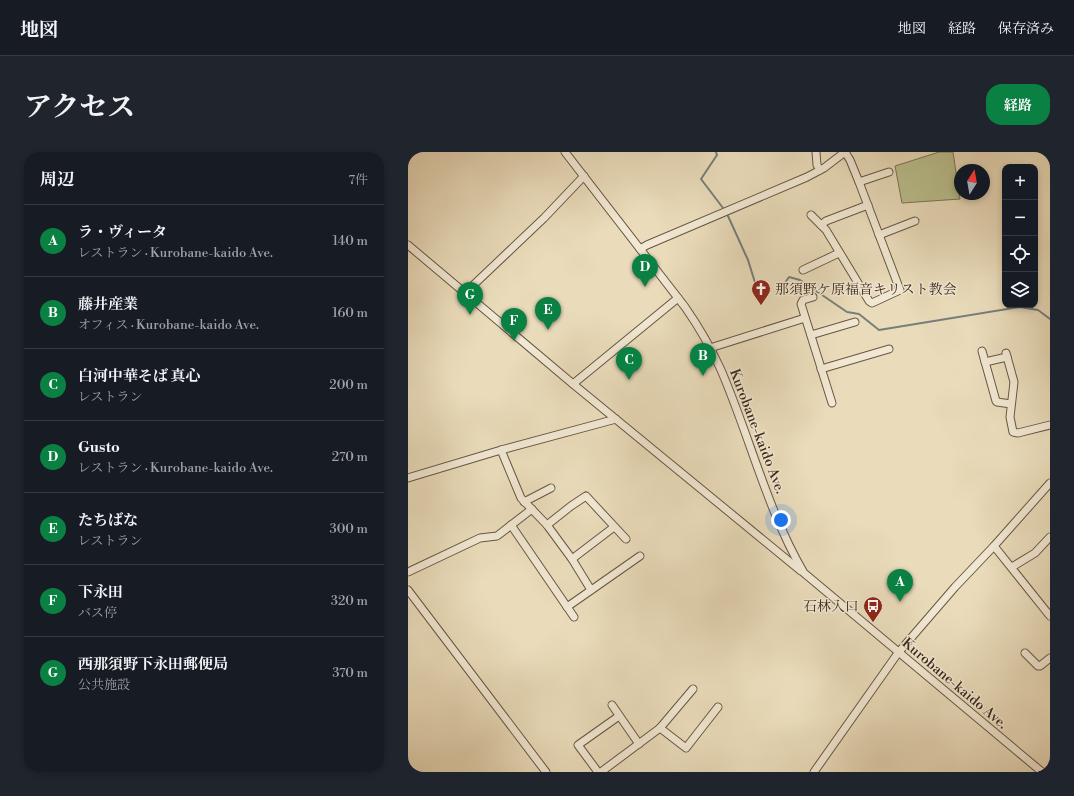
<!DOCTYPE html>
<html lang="ja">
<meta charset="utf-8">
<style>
:root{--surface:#171b24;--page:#20242c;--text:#f1f3f6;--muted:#9ea1a6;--line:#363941;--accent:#0b8043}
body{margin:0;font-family:"Libre Bodoni","Noto Serif JP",serif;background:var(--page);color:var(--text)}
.controls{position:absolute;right:12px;top:12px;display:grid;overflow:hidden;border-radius:8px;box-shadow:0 2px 6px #0003}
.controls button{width:36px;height:36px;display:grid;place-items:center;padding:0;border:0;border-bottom:1px solid var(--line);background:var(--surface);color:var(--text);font:20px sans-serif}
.compass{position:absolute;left:546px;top:12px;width:36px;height:36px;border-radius:50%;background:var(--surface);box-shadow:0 2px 6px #0003;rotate:11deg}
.you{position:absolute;left:373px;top:368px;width:14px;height:14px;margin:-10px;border:3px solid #fff;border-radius:50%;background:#1a73e8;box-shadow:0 0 0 6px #1a73e833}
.badge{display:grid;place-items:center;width:26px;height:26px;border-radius:50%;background:var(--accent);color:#fff;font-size:13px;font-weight:700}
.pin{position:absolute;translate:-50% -33px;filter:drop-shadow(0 1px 2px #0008)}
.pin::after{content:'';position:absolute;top:21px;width:14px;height:12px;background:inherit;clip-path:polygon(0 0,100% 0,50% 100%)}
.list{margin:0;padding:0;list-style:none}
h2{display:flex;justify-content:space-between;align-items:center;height:52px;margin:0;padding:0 16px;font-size:17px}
h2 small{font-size:13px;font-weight:400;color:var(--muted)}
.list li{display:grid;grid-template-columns:26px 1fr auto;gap:12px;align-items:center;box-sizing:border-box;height:72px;padding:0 16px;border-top:1px solid var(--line)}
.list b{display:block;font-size:15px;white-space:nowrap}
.list p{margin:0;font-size:13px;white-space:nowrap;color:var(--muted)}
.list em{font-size:13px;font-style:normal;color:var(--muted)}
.icon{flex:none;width:22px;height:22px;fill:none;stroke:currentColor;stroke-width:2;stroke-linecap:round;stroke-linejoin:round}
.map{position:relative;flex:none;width:642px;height:620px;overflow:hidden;border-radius:16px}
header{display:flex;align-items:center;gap:24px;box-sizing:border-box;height:56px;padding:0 20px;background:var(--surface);border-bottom:1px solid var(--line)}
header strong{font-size:19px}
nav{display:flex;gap:22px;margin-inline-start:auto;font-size:14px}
.intro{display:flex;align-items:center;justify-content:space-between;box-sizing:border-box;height:96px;padding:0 24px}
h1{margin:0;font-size:28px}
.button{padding:10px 18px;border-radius:16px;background:var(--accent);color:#fff;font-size:14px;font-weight:700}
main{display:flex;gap:24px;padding:0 24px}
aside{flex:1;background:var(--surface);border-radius:16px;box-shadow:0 2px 6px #0003}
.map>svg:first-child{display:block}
.green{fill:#babf8e;stroke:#7c7455}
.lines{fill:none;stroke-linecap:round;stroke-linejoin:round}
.stream{stroke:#777f7c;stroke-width:2}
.minor-casing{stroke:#685644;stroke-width:9}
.minor{stroke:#f1e8d3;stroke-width:7}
.labels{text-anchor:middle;stroke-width:3;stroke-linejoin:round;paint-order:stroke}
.poi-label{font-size:14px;fill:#3d291c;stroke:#f1e8d3;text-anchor:start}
.street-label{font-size:14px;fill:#3d291c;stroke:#f1e8d3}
</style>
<header>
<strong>地図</strong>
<nav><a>地図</a><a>経路</a><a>保存済み</a></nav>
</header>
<div class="intro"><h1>アクセス</h1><a class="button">経路</a></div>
<main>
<aside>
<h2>周辺<small>7件</small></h2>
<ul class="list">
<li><span class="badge">A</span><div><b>ラ・ヴィータ</b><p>レストラン · Kurobane-kaido Ave.</p></div><em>140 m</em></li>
<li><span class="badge">B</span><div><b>藤井産業</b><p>オフィス · Kurobane-kaido Ave.</p></div><em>160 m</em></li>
<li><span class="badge">C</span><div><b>白河中華そば 真心</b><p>レストラン</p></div><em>200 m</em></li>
<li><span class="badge">D</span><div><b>Gusto</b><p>レストラン · Kurobane-kaido Ave.</p></div><em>270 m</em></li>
<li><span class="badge">E</span><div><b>たちばな</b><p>レストラン</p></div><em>300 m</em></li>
<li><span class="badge">F</span><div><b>下永田</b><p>バス停</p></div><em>320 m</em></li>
<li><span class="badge">G</span><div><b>西那須野下永田郵便局</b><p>公共施設</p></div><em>370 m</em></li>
</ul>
</aside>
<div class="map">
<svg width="642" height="620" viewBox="0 0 642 620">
<rect width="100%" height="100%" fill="#eadcbb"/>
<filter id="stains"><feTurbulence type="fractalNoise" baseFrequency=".005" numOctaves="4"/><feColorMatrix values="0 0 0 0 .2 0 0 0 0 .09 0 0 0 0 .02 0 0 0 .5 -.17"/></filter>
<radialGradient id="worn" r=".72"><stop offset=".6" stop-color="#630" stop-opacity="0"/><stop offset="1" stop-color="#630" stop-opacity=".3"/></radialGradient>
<polygon class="green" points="531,0 545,0 552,47 494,51 487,14"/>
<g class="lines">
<g class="stream">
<polyline points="308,0 309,3 293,27 315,56"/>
<polyline points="320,64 340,108 349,137 353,140 359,141"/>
<polyline points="368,139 373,137 381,125 392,128 439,160 451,162 471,178 612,155 630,158 642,167"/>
</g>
<g class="minor-casing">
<g id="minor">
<path d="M157 0 277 155C291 175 303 196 313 218 342 285 359 358 396 421L634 620"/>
<polyline points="408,0 409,13 412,18"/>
<polyline points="451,30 481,20"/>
<polyline points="403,63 418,78 461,149 464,151 492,138 451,30 442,8 437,0"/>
<polyline points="413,73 418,69 460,53"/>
<polyline points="471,83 507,69"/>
<polyline points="0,93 165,232 393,419"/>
<polyline points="232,97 239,93 399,25 416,16 437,0"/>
<polyline points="395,118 431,101"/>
<polyline points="57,141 136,66 176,24"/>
<polyline points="405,145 395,148 393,152 424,251"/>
<polyline points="403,183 447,170"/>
<polyline points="302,196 397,166"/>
<polyline points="574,199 588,249 589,250 603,252"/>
<polyline points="598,201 606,230 602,265 605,280 610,281 642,273"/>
<polyline points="577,210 599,205"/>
<polyline points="413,217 481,197"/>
<polyline points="165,232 270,146"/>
<polyline points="93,298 113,346 139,373 164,407 206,375"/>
<polyline points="0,326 93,298 208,267"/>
<polyline points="116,350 143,336"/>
<polyline points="103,373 166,465"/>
<polyline points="139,373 163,354 178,344 218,387"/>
<polyline points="586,394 642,464"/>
<polyline points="164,407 183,438"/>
<polyline points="604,415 627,401 642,385"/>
<polyline points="0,420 72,386 89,384 124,357"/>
<polyline points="0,438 138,620"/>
<polyline points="159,455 232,404"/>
<polyline points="617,501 630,514 632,514 642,506"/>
<polyline points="204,553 231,592"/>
<polyline points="252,576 278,596 310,555"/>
<polyline points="190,620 170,593 211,564"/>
<polyline points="193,620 252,576 285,537"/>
<polyline points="406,620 490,501 547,435 586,394 642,331"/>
</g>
</g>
<use href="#minor" class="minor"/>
</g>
<defs>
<g id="church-pin" transform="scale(1)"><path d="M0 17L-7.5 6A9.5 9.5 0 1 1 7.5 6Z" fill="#8f2418" stroke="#f1e8d3"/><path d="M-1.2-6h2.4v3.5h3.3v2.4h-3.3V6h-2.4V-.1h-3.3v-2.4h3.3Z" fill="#fff"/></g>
<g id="bus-pin" transform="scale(1)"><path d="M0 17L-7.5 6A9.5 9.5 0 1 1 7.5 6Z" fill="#8f2418" stroke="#f1e8d3"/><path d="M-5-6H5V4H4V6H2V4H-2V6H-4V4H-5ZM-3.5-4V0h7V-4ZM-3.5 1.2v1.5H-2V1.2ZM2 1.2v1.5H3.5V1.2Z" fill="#fff"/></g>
</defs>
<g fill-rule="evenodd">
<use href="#church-pin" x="353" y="137"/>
<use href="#bus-pin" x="465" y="454"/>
</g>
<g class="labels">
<g class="poi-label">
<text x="367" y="142">那須野ケ原福音キリスト教会</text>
<text x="451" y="459" text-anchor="end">石林入口</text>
</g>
<g class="street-label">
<text transform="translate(350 279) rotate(69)" y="5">Kurobane-kaido Ave.</text>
<text transform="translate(547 531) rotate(40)" y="5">Kurobane-kaido Ave.</text>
</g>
</g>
<rect width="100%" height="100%" filter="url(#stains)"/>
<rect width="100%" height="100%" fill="url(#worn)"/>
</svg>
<div class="controls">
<button>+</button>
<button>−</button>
<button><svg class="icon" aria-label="locate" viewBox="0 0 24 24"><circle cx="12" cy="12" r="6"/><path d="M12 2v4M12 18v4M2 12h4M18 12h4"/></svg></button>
<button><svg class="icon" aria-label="layers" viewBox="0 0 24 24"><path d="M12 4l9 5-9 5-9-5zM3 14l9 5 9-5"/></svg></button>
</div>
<svg class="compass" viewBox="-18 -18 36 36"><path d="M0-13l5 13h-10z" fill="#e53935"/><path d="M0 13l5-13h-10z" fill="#9ea1a6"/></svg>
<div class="you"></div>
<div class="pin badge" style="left:492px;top:450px">A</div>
<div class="pin badge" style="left:295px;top:224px">B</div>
<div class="pin badge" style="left:221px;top:228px">C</div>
<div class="pin badge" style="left:237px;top:135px">D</div>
<div class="pin badge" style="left:140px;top:178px">E</div>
<div class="pin badge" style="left:106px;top:189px">F</div>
<div class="pin badge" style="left:62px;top:163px">G</div>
</div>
</main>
